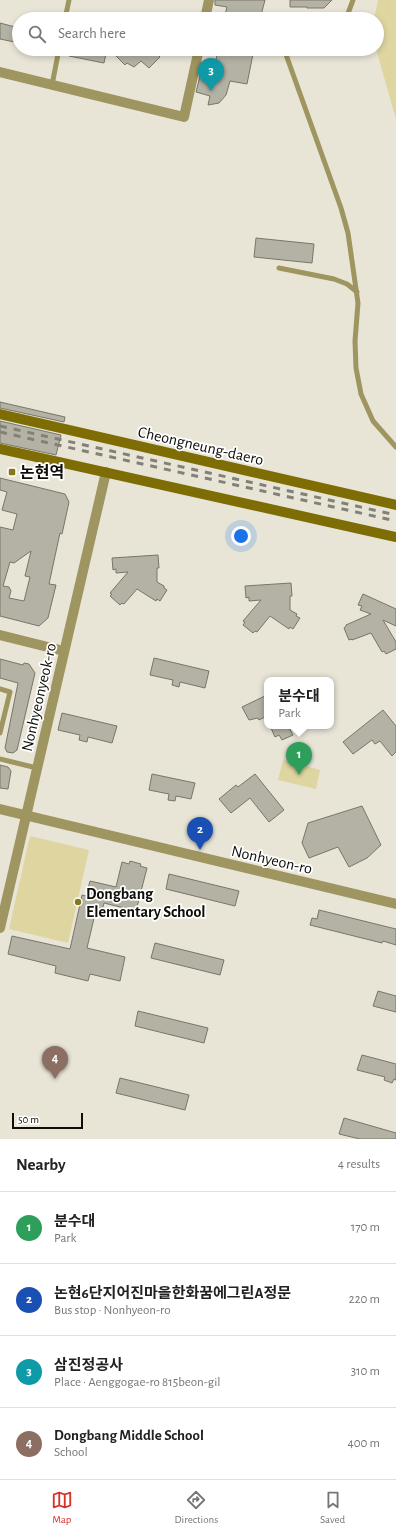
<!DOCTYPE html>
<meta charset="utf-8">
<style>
:root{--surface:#fff;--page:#f2f2f2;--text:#222;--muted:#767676;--line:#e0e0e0;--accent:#d93025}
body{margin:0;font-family:"Alegreya Sans","Noto Sans KR",sans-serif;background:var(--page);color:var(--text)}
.scale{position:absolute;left:12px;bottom:10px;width:71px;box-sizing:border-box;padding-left:4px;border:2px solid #0e0d08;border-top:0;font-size:11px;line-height:14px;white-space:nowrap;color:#0e0d08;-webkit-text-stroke:3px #fff;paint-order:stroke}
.you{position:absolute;left:241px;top:536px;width:14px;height:14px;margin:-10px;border:3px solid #fff;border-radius:50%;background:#1a73e8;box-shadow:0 0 0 6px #1a73e833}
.badge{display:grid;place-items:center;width:26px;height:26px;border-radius:50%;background:var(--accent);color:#fff;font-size:13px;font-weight:700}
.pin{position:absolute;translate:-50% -33px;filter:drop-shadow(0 1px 2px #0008)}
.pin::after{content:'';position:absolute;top:21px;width:14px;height:12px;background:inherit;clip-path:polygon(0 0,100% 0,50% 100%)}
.popup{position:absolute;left:264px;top:677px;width:70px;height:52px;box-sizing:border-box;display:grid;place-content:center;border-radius:8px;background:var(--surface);filter:drop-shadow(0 1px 3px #0005);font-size:13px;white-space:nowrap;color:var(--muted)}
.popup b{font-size:15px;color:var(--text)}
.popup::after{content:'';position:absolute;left:50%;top:100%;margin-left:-8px;border:8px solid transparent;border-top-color:var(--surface)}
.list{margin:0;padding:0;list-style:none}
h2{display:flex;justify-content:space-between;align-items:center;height:52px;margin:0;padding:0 16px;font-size:17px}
h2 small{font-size:13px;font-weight:400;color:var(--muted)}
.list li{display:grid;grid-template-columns:26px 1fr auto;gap:12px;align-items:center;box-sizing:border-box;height:72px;padding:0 16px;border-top:1px solid var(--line)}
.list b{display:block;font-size:15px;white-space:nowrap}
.list p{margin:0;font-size:13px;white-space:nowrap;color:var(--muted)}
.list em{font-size:13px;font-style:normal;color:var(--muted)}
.icon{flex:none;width:22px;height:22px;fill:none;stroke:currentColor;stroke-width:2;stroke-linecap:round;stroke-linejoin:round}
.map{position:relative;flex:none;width:396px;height:1139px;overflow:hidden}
.search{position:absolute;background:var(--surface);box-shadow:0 2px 6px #0003;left:12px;right:12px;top:12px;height:44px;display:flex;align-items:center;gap:10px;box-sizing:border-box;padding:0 14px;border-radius:22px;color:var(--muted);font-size:15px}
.sheet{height:340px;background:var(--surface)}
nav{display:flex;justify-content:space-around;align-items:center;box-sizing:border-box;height:56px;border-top:1px solid var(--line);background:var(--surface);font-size:11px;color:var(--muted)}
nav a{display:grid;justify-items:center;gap:2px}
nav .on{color:var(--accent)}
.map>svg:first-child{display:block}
.green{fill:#ded5a1}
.building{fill:#b4b2a4;stroke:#787669;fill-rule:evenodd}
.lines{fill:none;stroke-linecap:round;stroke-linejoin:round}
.lane{stroke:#9f9560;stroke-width:5}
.street{stroke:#9f9560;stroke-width:10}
.secondary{stroke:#7d6d04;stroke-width:10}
.rail{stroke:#838177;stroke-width:3;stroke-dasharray:7 7;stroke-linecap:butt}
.poi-dot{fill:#87771b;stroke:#fff;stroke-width:1.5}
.labels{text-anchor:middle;stroke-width:3.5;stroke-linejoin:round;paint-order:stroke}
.street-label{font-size:16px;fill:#0e0d08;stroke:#fff}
.poi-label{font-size:16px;font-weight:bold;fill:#0e0d08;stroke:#fff;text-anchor:start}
</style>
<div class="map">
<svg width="396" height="1139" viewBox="0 0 396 1139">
<rect width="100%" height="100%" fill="#e8e5d7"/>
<g class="green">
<polygon points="378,0 396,0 396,119 376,49 377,19 374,19"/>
<polygon points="283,760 320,770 316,789 278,780"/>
<polygon points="30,836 89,850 68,943 9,929"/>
</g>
<g class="building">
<polygon points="215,0 265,0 260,19 224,19 227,7 215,5"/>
<polygon points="290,0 332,0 324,8 307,8 307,7 290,7"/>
<polygon points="0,23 19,28 19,43 0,39"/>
<polygon points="71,49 107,49 104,63 69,56"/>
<polygon points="109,49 155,49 160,54 158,55 160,57 149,68 141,61 134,67 127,63 125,65"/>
<polygon points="218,49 254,49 247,84 230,81 226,95 219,103 208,105 210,96 196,92 200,76 203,77 205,68 214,70"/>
<polygon points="256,238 314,244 312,263 254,257"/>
<polygon points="0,402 65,417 64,422 0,408"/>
<polygon points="0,421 61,435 56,455 0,443"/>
<path d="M0 478 65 494 69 502 62 534 60 533 49 584 56 585 48 618 39 626 0 616V527L13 530 17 514 2 510 7 492 0 490ZM31 551 25 576 30 577 24 601 9 598 11 591 9 587 3 586 10 562 14 563Z"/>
<polygon points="158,555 159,568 157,568 157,582 164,586 164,588 167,590 160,601 157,599 156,601 137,589 124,604 122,603 120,605 110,596 112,594 110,593 128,572 116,573 116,569 113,570 112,558"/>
<polygon points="291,583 292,596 290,596 290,610 297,614 296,616 300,618 293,629 290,627 289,629 270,616 257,632 255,631 253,633 243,625 245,622 243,621 261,600 249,601 249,597 246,598 245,586"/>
<polygon points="363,594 396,609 396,626 383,620 396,642 396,649 386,654 384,651 382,652 371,633 352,640 352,639 349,640 344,628 346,626 346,625 371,614 360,610 362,606 358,605"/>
<polygon points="154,658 209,671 205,688 180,682 179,687 172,685 173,680 150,675"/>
<polygon points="0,659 23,665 24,663 29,664 35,673 17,750 13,753 7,752 5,748 18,683 0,678"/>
<polygon points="267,695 267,716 259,720 258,718 249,720 242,707"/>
<polygon points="383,710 396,726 396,752 392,756 380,741 375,744 372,740 353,754 343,742"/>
<polygon points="62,713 117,726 112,743 88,737 87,742 79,740 80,735 58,730"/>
<polygon points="270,726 288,726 293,735 282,740 279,735 275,737"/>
<polygon points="0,765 8,767 11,771 8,789 0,788"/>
<polygon points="152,774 195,783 191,799 176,796 175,801 168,800 169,794 149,790"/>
<polygon points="255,774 284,810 269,822 250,798 231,813 219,799 236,785 238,787"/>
<polygon points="362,806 381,845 367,858 349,867 338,847 309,858 302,843 308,823"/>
<polygon points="130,861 141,864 140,866 147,868 136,911 104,903 101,915 95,914 87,948 125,957 120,981 90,974 88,981 55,973 56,966 8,954 12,936 70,949 82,895 86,896 90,881 116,887 122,862 129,864"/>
<polygon points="169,874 239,891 235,906 166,889"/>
<polygon points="319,910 396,929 396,945 383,941 382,943 310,925 312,918 317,919"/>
<polygon points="155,943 224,960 220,975 151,958"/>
<polygon points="378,991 396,996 396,1012 373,1006"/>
<polygon points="138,1011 208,1028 204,1043 135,1026"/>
<polygon points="362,1055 396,1064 396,1080 394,1079 392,1083 384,1080 385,1077 357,1070"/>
<polygon points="120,1078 189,1095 185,1110 116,1093"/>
<polygon points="344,1118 396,1133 396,1139 360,1139 339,1134"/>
</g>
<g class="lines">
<g class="lane">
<polyline points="65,19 69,0"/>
<polyline points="341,19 347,16 353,0"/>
<polyline points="284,49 341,208 348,233 358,303 355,341 356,368 361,394 373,421 396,447"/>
<polyline points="52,85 59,49"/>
<polyline points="279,268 334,279 347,284 357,292"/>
<polyline points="0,689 10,692 0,733"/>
<polyline points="0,759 37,768"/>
</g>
<g class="street">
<polyline points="205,19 209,0"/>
<polyline points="0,72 184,117 199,49"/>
<polyline points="0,635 64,651"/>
<polyline points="0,809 396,904"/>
<polyline points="0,928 106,472"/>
</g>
<g class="secondary">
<polyline points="0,414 396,505"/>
<polyline points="0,449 396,537"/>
</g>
<g class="rail">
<polyline points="0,426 396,515"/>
<polyline points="0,432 396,521"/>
</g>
</g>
<g class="poi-dot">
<rect x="8" y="468" width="8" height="8" rx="2"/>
<circle cx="78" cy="902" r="4"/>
</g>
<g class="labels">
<g class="street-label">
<text transform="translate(201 445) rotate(13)" y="6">Cheongneung-daero</text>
<text transform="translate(38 697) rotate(-77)" y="6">Nonhyeonyeok-ro</text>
<text transform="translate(272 859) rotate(13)" y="6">Nonhyeon-ro</text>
</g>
<g class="poi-label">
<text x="20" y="478">논현역</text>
<text x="86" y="899">Dongbang<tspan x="86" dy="18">Elementary School</tspan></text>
</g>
</g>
</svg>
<div class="scale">50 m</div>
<div class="you"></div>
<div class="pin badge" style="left:299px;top:775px;background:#2e9e5b">1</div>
<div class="popup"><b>분수대</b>Park</div>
<div class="pin badge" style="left:200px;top:850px;background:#1a4fb4">2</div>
<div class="pin badge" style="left:211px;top:91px;background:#0f9aa8">3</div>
<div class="pin badge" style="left:55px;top:1079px;background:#8d6e63">4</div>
<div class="search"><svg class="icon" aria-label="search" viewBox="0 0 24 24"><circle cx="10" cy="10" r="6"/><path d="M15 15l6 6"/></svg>Search here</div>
</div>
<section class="sheet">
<h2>Nearby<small>4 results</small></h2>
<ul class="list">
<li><span class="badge" style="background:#2e9e5b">1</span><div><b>분수대</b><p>Park</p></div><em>170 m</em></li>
<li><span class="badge" style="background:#1a4fb4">2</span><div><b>논현6단지어진마을한화꿈에그린A정문</b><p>Bus stop · Nonhyeon-ro</p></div><em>220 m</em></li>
<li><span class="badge" style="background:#0f9aa8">3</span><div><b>삼진정공사</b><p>Place · Aenggogae-ro 815beon-gil</p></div><em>310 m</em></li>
<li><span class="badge" style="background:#8d6e63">4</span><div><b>Dongbang Middle School</b><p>School</p></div><em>400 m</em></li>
</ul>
</section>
<nav>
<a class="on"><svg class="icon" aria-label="map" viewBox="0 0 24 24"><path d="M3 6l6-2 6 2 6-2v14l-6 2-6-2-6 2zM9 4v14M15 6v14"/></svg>Map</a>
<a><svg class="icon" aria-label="directions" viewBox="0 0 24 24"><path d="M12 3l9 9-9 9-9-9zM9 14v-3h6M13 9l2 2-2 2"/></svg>Directions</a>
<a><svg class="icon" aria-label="saved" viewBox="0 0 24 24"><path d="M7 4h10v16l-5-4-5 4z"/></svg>Saved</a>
</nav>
